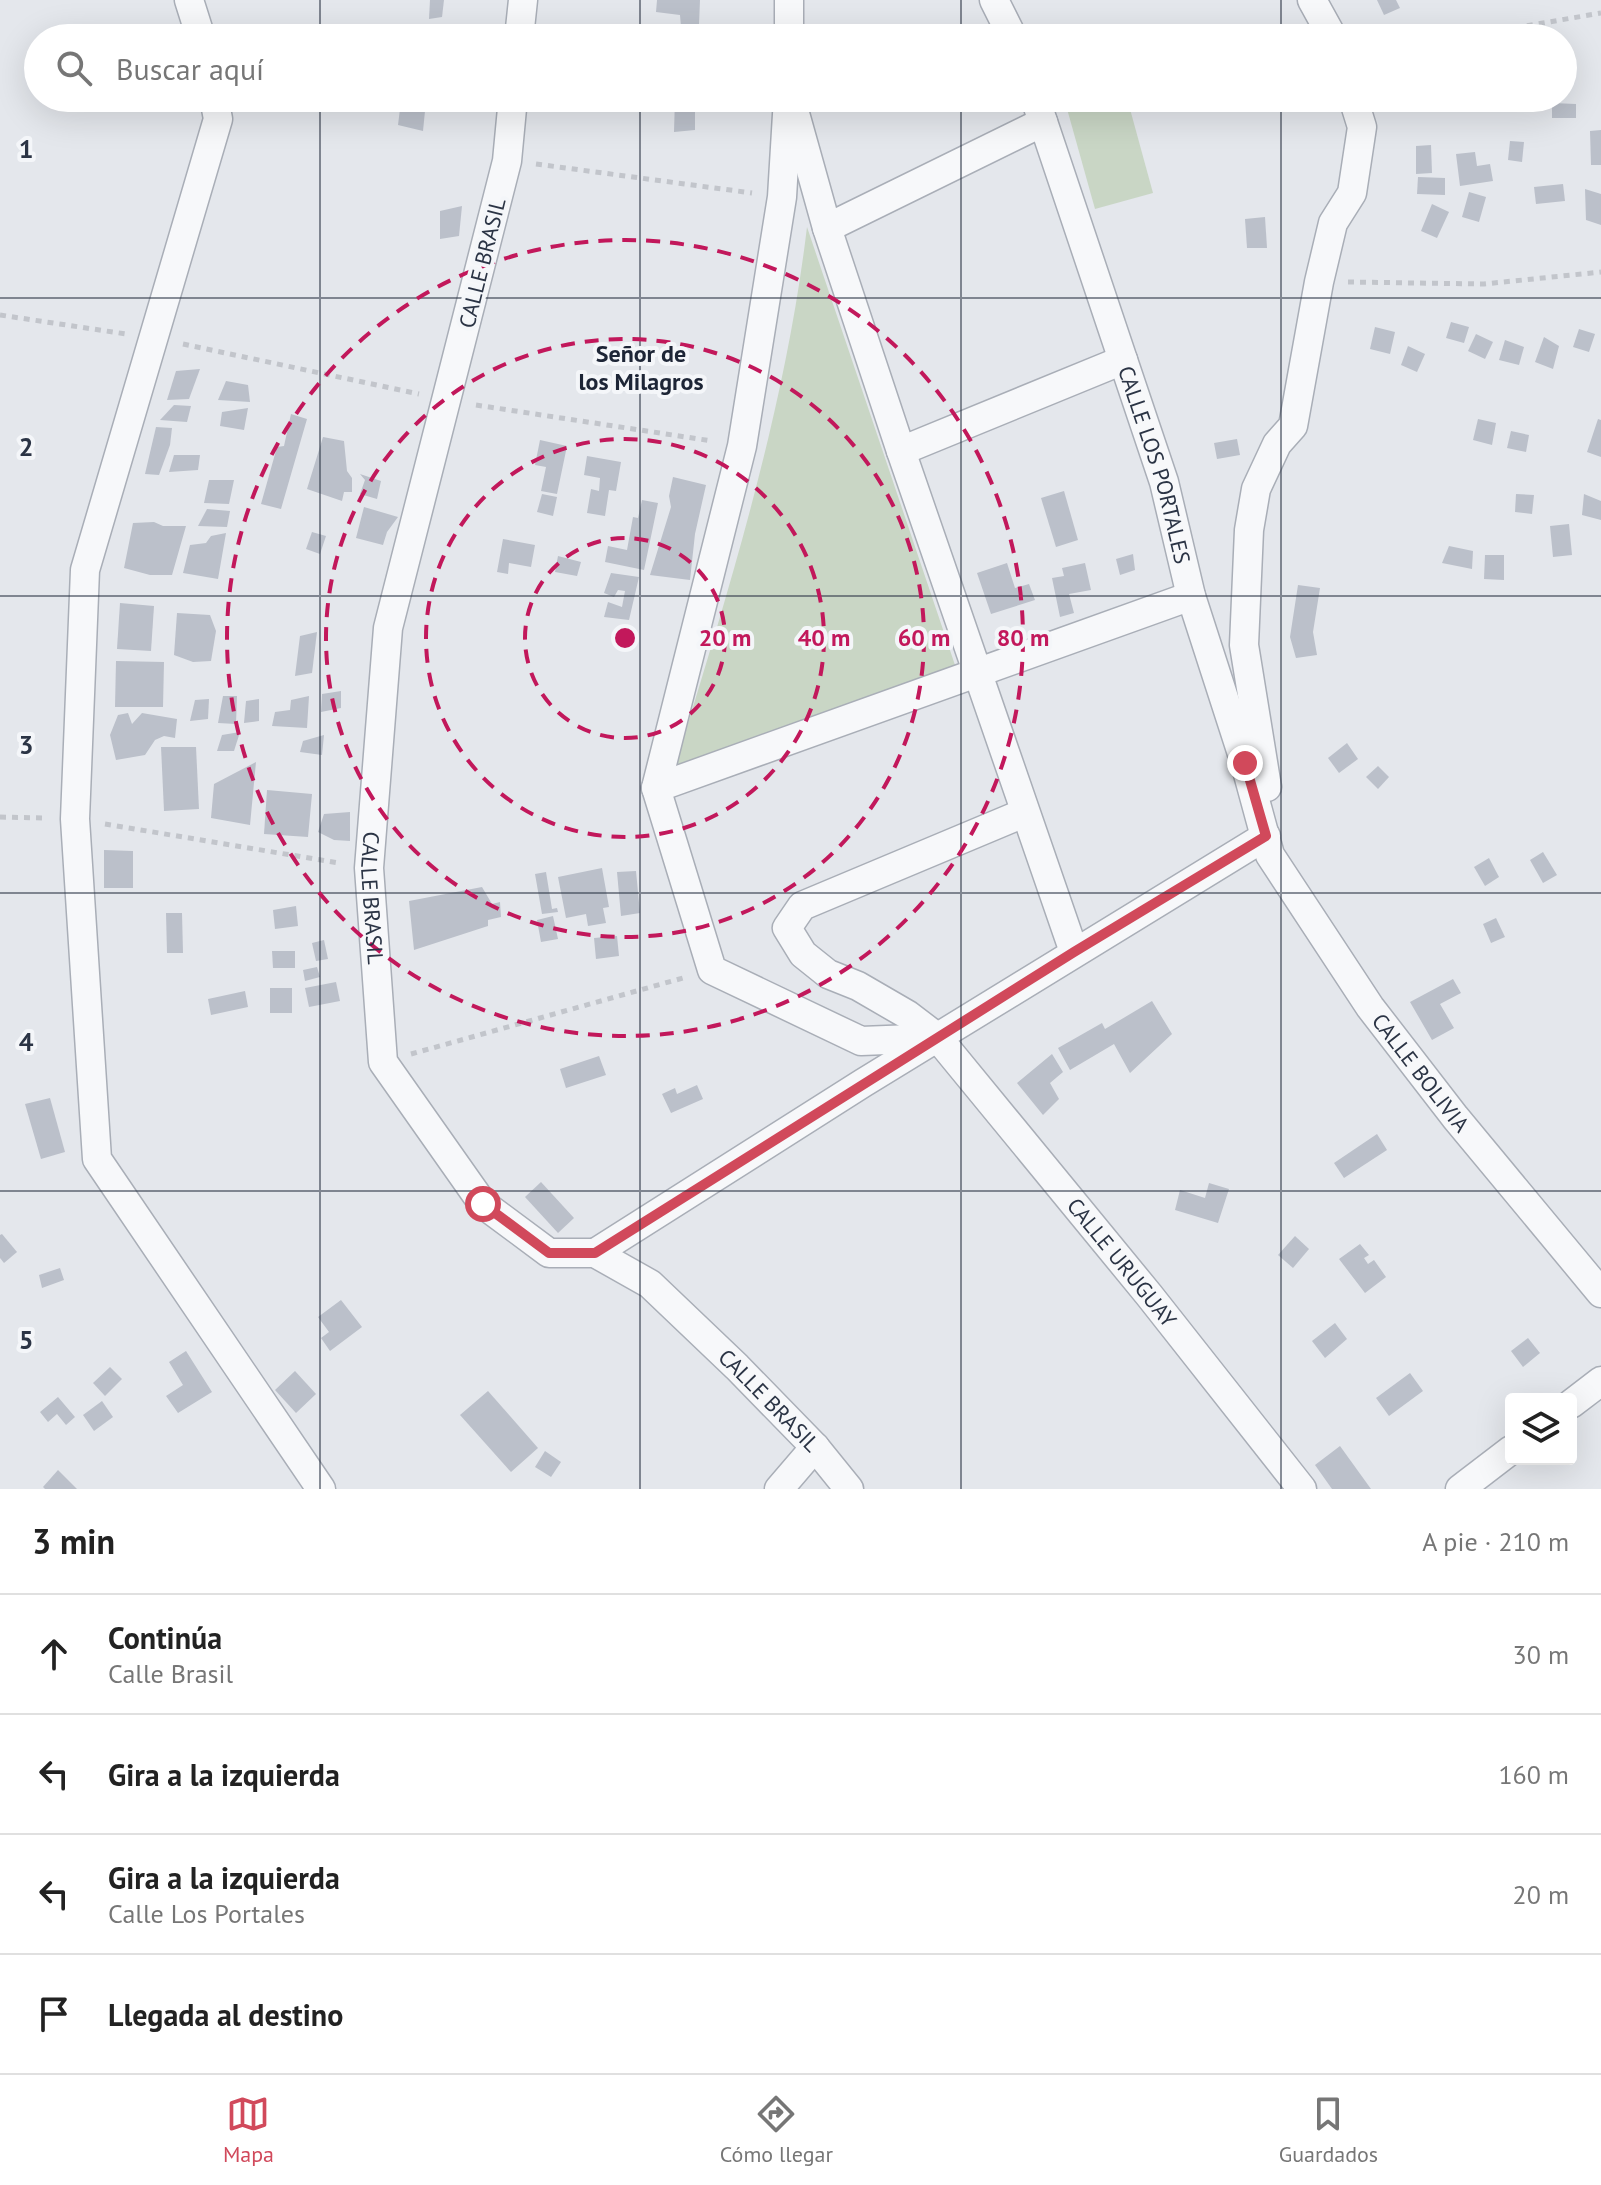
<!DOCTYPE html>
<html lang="es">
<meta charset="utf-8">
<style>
:root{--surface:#fff;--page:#f6f6f6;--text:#222;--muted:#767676;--line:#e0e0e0;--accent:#d1495b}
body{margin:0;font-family:"PT Sans",sans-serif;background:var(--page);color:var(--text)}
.controls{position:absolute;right:24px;bottom:24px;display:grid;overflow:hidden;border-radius:8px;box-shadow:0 8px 32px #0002}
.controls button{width:72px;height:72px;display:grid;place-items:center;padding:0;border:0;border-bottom:2px solid var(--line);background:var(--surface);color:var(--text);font:40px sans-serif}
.stop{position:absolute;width:24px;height:24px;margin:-18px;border:6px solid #d1495b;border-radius:50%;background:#fff}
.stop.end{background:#d1495b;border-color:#fff;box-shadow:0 2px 8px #0008}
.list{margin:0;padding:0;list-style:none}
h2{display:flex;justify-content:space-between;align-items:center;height:104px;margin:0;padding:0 32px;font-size:34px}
h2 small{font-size:26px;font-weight:400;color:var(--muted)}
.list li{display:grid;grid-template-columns:52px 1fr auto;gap:24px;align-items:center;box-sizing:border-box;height:120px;padding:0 32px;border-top:2px solid var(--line)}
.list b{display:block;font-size:30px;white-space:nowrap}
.list p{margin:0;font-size:26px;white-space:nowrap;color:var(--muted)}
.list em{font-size:26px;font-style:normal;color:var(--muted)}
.icon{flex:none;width:44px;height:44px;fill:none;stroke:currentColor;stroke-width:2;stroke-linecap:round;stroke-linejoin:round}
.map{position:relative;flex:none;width:1601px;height:1489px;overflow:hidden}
.search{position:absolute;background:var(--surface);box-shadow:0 8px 32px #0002;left:24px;right:24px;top:24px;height:88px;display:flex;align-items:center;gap:20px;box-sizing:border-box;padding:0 28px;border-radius:44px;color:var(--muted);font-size:30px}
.sheet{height:584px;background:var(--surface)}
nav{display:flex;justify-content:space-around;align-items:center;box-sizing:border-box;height:112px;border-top:2px solid var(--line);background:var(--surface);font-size:22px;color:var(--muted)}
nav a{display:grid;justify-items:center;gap:4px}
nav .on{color:var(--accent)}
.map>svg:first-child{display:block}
.green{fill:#c9d6c5}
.building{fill:#bbc0ca}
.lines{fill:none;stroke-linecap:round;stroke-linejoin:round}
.minor-casing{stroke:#a9aeb7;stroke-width:31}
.path{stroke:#c2c5cb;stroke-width:5;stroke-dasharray:6 6;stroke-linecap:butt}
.minor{stroke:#f7f8fa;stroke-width:28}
.route{stroke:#d1495b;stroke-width:10}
.grid{fill:none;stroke:#2b3445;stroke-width:2;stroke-opacity:0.55}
.ring{fill:none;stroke:#c2185b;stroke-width:4;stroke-dasharray:14 10}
.labels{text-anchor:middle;stroke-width:8;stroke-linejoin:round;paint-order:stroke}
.street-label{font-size:22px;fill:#2b3445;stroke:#f4f6f9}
.neighbourhood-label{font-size:24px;font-weight:bold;fill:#1d2536;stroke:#f4f6f9}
.grid-label{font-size:26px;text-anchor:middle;font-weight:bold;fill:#2b3445;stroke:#f4f6f9;stroke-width:8;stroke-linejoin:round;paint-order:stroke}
.centre{fill:#c2185b;stroke:#f4f6f9;stroke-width:4}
.ring-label{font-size:24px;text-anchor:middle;font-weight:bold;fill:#c2185b;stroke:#f4f6f9;stroke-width:8;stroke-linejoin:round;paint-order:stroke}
</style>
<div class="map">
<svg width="1601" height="1489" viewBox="0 0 1601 1489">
<rect width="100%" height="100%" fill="#e4e7ec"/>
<g class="green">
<polygon points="1064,98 1127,98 1153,193 1095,209"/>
<path d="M807 227 956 668 675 766C729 589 785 411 807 227Z"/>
</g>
<g class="building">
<polygon points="430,0 444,0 442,17 429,19"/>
<polygon points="657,0 700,0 699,25 681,27 680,15 656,12"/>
<polygon points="1377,0 1396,0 1400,8 1384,15"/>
<polygon points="675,98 695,98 695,130 674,132"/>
<polygon points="401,101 426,101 423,131 398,125"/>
<polygon points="1552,103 1576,104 1576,118 1552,118"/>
<polygon points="1601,130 1601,165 1591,165 1590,131"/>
<polygon points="1510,141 1524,142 1522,162 1508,160"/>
<polygon points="1431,145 1432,173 1416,174 1416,146"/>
<polygon points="1475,152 1477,166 1490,164 1493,181 1460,186 1456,154"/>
<polygon points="1418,177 1445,178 1445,195 1417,194"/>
<polygon points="1563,184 1565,201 1536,204 1534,187"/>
<polygon points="1585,189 1601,194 1601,225 1586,220"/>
<polygon points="1469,192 1486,197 1479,222 1462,217"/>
<polygon points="1432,204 1449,212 1437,238 1421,231"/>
<polygon points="462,206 459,236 440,239 440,211"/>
<polygon points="1265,217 1267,248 1247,248 1245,219"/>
<polygon points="1451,322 1469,327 1464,343 1446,338"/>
<polygon points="1375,327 1395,332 1390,354 1370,349"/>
<polygon points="1579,329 1595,334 1589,352 1573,347"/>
<polygon points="1476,334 1493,342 1485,359 1468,351"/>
<polygon points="1544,337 1559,346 1553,369 1535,362"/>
<polygon points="1505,340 1524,347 1519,365 1499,360"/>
<polygon points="1408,346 1425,354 1417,372 1401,365"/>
<polygon points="200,369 189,399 167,400 176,371"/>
<polygon points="226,381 248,385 250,402 218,400"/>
<polygon points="174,405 191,406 187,422 160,420"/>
<polygon points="248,408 244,430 220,426 222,412"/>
<polygon points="291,414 307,419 281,509 261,504 277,447 284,446"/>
<polygon points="1478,419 1496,423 1492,445 1473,440"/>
<polygon points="1598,419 1601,420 1601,457 1587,452"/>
<polygon points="156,427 172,428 170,445 159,475 145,474"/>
<polygon points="1511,431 1529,435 1526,452 1507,448"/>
<polygon points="323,437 344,441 347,471 352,478 352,492 344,492 342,501 307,489"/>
<polygon points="1237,439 1240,455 1217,459 1214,443"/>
<polygon points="540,440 567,446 557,494 541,491 546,467 535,465"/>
<polygon points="174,455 200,455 198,470 169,472"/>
<polygon points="587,456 621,462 616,491 609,490 605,516 587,513 591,489 599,491 600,478 584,475"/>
<polygon points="360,474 381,481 377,499 360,494 365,480"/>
<polygon points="673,477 706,485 695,534 690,580 650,575 671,507 669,496"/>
<polygon points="209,480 234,480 229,504 204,503"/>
<polygon points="1064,491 1078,540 1056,547 1041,498"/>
<polygon points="542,494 557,497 553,516 537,512"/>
<polygon points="1516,494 1534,495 1532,514 1515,512"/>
<polygon points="1584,494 1601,501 1601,520 1582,515"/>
<polygon points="642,500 658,503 644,570 605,562 608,546 627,550 633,517 638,518"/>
<polygon points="364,507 398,517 387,532 383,545 356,538"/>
<polygon points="207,509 230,511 227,527 198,526"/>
<polygon points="154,522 163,526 186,526 172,575 150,575 124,568 133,523"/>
<polygon points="1569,524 1572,555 1553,557 1550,526"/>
<polygon points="312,532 326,536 320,554 306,549"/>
<polygon points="226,533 218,579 183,573 190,545 206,543 211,536"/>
<polygon points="503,539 535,545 531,567 509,563 508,574 497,572"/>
<polygon points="1449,546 1473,551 1472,569 1442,563"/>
<polygon points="1133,554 1135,570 1120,575 1116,559"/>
<polygon points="1485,555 1504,555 1504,580 1484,579"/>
<polygon points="558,556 581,562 577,576 555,572"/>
<polygon points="1007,563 1015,588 1029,584 1035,600 991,614 977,573"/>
<polygon points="1085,563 1091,590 1069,594 1074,613 1060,617 1052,578 1064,576 1062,568"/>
<polygon points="611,573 639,577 629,620 604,617 608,602 622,607 625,591 618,590 614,597 604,593"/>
<polygon points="1298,585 1320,588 1313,632 1317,655 1296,658 1290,637"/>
<polygon points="120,603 154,606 151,651 117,649"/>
<polygon points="177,613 210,615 216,631 211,661 193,662 174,655"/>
<polygon points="317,632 312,673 295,676 300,636"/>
<polygon points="116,661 164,662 163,707 115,707"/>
<polygon points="341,691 341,708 321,712 322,694"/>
<polygon points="223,696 237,696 236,724 218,723"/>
<polygon points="309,696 307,728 272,726 275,712 290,710 291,700"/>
<polygon points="209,699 208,719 190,721 195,700"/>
<polygon points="259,699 259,721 244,723 246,701"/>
<polygon points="128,713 132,724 142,713 177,719 175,738 164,736 155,740 145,755 116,760 110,735 118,715"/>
<polygon points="240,732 234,751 217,751 222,735"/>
<polygon points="324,735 322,755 300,752 303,741"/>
<polygon points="1347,743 1358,759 1339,773 1328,758"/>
<polygon points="161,747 196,747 199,809 164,811"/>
<polygon points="256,762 250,825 211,818 214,784"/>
<polygon points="1378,766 1389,777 1378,789 1366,777"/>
<polygon points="267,790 312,794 308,837 264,834"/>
<polygon points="350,812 350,841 334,840 318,832 324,814"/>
<polygon points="104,850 133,851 133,888 104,888"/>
<polygon points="1543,852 1557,875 1543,883 1530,860"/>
<polygon points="1489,858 1499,877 1485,886 1474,867"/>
<polygon points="602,868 609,907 603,908 606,923 588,926 586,914 566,918 558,877"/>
<polygon points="636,871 640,913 621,916 617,872"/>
<polygon points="546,872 552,909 557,908 558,912 542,914 535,874"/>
<polygon points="482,887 492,904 500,902 501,917 488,920 488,926 414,950 409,901"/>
<polygon points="296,906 298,926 275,929 273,910"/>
<polygon points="166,913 182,913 183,953 167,953"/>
<polygon points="553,916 558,939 541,942 537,920"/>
<polygon points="1496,918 1505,937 1491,943 1483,924"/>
<polygon points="617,936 619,956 596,959 594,938"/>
<polygon points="324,940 328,959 316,961 312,943"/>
<polygon points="272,951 295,951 295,968 273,968"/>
<polygon points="317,967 320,977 305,981 303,970"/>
<polygon points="1453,979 1461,993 1440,1004 1454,1028 1432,1040 1410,1002"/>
<polygon points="336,982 340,1001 309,1007 305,988"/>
<rect x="270" y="988" width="22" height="25"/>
<polygon points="245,991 248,1007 211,1015 208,999"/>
<polygon points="1152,1001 1172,1034 1130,1073 1114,1044 1070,1070 1058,1048 1102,1023 1105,1029"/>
<polygon points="1052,1054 1063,1072 1050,1083 1059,1099 1043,1115 1017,1083"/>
<polygon points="599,1056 606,1075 566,1088 560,1069"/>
<polygon points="697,1085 703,1099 671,1113 662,1094 675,1088 677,1094"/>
<polygon points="50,1098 65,1152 41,1159 25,1104"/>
<polygon points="1377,1134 1387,1150 1344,1178 1334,1163"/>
<polygon points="541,1182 574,1218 558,1233 525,1197"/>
<polygon points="1209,1183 1229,1189 1218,1223 1175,1210 1180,1190 1205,1198"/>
<polygon points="2,1234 17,1252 4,1263 0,1258 0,1235"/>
<polygon points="1295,1236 1309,1249 1293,1268 1278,1255"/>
<polygon points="1360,1244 1369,1255 1364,1258 1368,1264 1374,1260 1386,1277 1365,1293 1339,1259"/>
<polygon points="60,1268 64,1280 42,1288 39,1275"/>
<polygon points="341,1300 362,1327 330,1351 321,1338 329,1332 318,1317"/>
<polygon points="1335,1323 1347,1339 1325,1358 1312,1341"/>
<polygon points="1528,1338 1540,1353 1523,1367 1511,1351"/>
<polygon points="186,1351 212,1392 178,1413 166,1396 183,1385 169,1362"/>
<polygon points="110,1367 122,1379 105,1396 93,1383"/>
<polygon points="295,1371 316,1394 296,1413 275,1390"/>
<polygon points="1410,1373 1423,1391 1389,1416 1376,1398"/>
<polygon points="488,1391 538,1448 511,1472 460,1415"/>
<polygon points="58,1397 75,1417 66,1425 57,1414 48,1422 40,1412"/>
<polygon points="102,1401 113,1417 94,1431 83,1415"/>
<polygon points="1340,1446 1371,1489 1332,1489 1315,1465"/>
<polygon points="545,1451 561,1462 551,1477 535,1467"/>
<polygon points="58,1470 77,1489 45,1489 43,1487"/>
</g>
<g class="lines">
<g class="minor-casing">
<g id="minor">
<polyline points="189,0 201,38"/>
<polyline points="994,0 1013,38"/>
<polyline points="1312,0 1333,38"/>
<polyline points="519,38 523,0"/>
<polyline points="789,38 789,0"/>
<polyline points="214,98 218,119 85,570 75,819 97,1159 321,1489"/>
<path id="s1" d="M513 98 507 161 388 628 369 868 383 1062 483 1204 549 1253H595L650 1284 737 1367 815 1447 849 1489"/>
<polyline points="788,98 782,197 742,446 656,788 712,970 861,1041 938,1038"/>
<path id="s2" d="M1035 98 1164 482 1191 596 1245 763 1270 855 1370 1007 1455 1117 1601 1293"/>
<polyline points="794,110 827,228 901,451 1074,952"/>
<polyline points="827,228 1043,122"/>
<polyline points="901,451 1123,360"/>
<polyline points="1267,787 1244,645 1249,530 1256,489 1277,444 1293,426 1319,282 1333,223 1352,193 1362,127 1353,98"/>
<polyline points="656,788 1191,596"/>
<path id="s3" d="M1024 813 802 906 787 928 803 954 828 974 858 986 908 1015 938 1038 1149 1295 1302 1489"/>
<polyline points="595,1253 863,1083 1266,836"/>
<polyline points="1571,1404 1601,1381"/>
<polyline points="779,1489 815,1447"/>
<polyline points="1460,1489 1511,1450"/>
</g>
</g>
<g class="path">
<polyline points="1456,38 1601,13"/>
<polyline points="536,164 752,193"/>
<polyline points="1348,282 1484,284 1601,272"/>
<polyline points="0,315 126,334"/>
<polyline points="183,344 419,394"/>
<polyline points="476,405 712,441"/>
<polyline points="0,817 47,818"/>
<polyline points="105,824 339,863"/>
<polyline points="411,1054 683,978"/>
</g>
<use href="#minor" class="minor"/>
</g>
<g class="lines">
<polyline class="route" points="483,1204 549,1253 595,1253 1074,952 1266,836 1245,763"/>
</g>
<path class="grid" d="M320 0V38M640 0V38M961 0V38M1281 0V38M320 98V1489M640 98V1489M961 98V1489M1281 98V1489M0 298H1601M0 596H1601M0 893H1601M0 1191H1601"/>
<g class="ring">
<circle cx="625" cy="638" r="100"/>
<circle cx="625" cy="638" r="199"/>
<circle cx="625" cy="638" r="299"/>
<circle cx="625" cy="638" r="398"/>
</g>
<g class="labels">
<g class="street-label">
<text transform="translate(482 263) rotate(-76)" y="8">CALLE BRASIL</text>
<text dy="8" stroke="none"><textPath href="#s2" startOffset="386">CALLE LOS PORTALES</textPath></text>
<text dy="8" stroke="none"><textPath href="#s1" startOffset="816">CALLE BRASIL</textPath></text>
<text dy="8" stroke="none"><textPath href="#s2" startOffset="1058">CALLE BOLIVIA</textPath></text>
<text dy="8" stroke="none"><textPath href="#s3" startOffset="748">CALLE URUGUAY</textPath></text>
<text dy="8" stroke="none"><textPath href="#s1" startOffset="1512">CALLE BRASIL</textPath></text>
</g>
<g class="neighbourhood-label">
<text x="641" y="362">Señor de<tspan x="641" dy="28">los Milagros</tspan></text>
</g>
</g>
<g class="grid-label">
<text x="26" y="158">1</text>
<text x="26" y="456">2</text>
<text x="26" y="754">3</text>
<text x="26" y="1051">4</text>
<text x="26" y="1349">5</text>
</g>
<circle cx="625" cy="638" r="12" class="centre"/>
<g class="ring-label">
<text x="725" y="646">20 m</text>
<text x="824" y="646">40 m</text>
<text x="924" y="646">60 m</text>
<text x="1023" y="646">80 m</text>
</g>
</svg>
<div class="controls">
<button><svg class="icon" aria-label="layers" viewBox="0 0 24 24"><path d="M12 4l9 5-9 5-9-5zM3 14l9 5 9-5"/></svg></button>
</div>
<div class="stop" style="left:483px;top:1204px"></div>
<div class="stop end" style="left:1245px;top:763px"></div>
<div class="search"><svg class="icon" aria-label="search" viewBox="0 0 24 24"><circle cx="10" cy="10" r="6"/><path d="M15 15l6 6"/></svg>Buscar aquí</div>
</div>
<section class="sheet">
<h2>3 min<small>A pie · 210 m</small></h2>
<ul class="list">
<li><svg class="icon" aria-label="ahead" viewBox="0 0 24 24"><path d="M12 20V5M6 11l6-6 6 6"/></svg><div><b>Continúa</b><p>Calle Brasil</p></div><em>30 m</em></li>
<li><svg class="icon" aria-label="left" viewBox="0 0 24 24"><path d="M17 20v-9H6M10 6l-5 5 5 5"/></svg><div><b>Gira a la izquierda</b></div><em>160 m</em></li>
<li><svg class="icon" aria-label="left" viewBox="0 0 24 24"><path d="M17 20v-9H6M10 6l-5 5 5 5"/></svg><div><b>Gira a la izquierda</b><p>Calle Los Portales</p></div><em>20 m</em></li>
<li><svg class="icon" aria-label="arrive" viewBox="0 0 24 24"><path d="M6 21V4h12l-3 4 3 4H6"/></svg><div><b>Llegada al destino</b></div></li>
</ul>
</section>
<nav>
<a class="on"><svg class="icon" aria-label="map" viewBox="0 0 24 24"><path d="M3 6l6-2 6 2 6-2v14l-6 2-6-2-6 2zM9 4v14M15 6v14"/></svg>Mapa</a>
<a><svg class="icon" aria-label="directions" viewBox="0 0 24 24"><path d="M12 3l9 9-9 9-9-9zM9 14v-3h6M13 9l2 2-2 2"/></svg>Cómo llegar</a>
<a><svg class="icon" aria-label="saved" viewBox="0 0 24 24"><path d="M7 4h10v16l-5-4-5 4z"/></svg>Guardados</a>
</nav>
